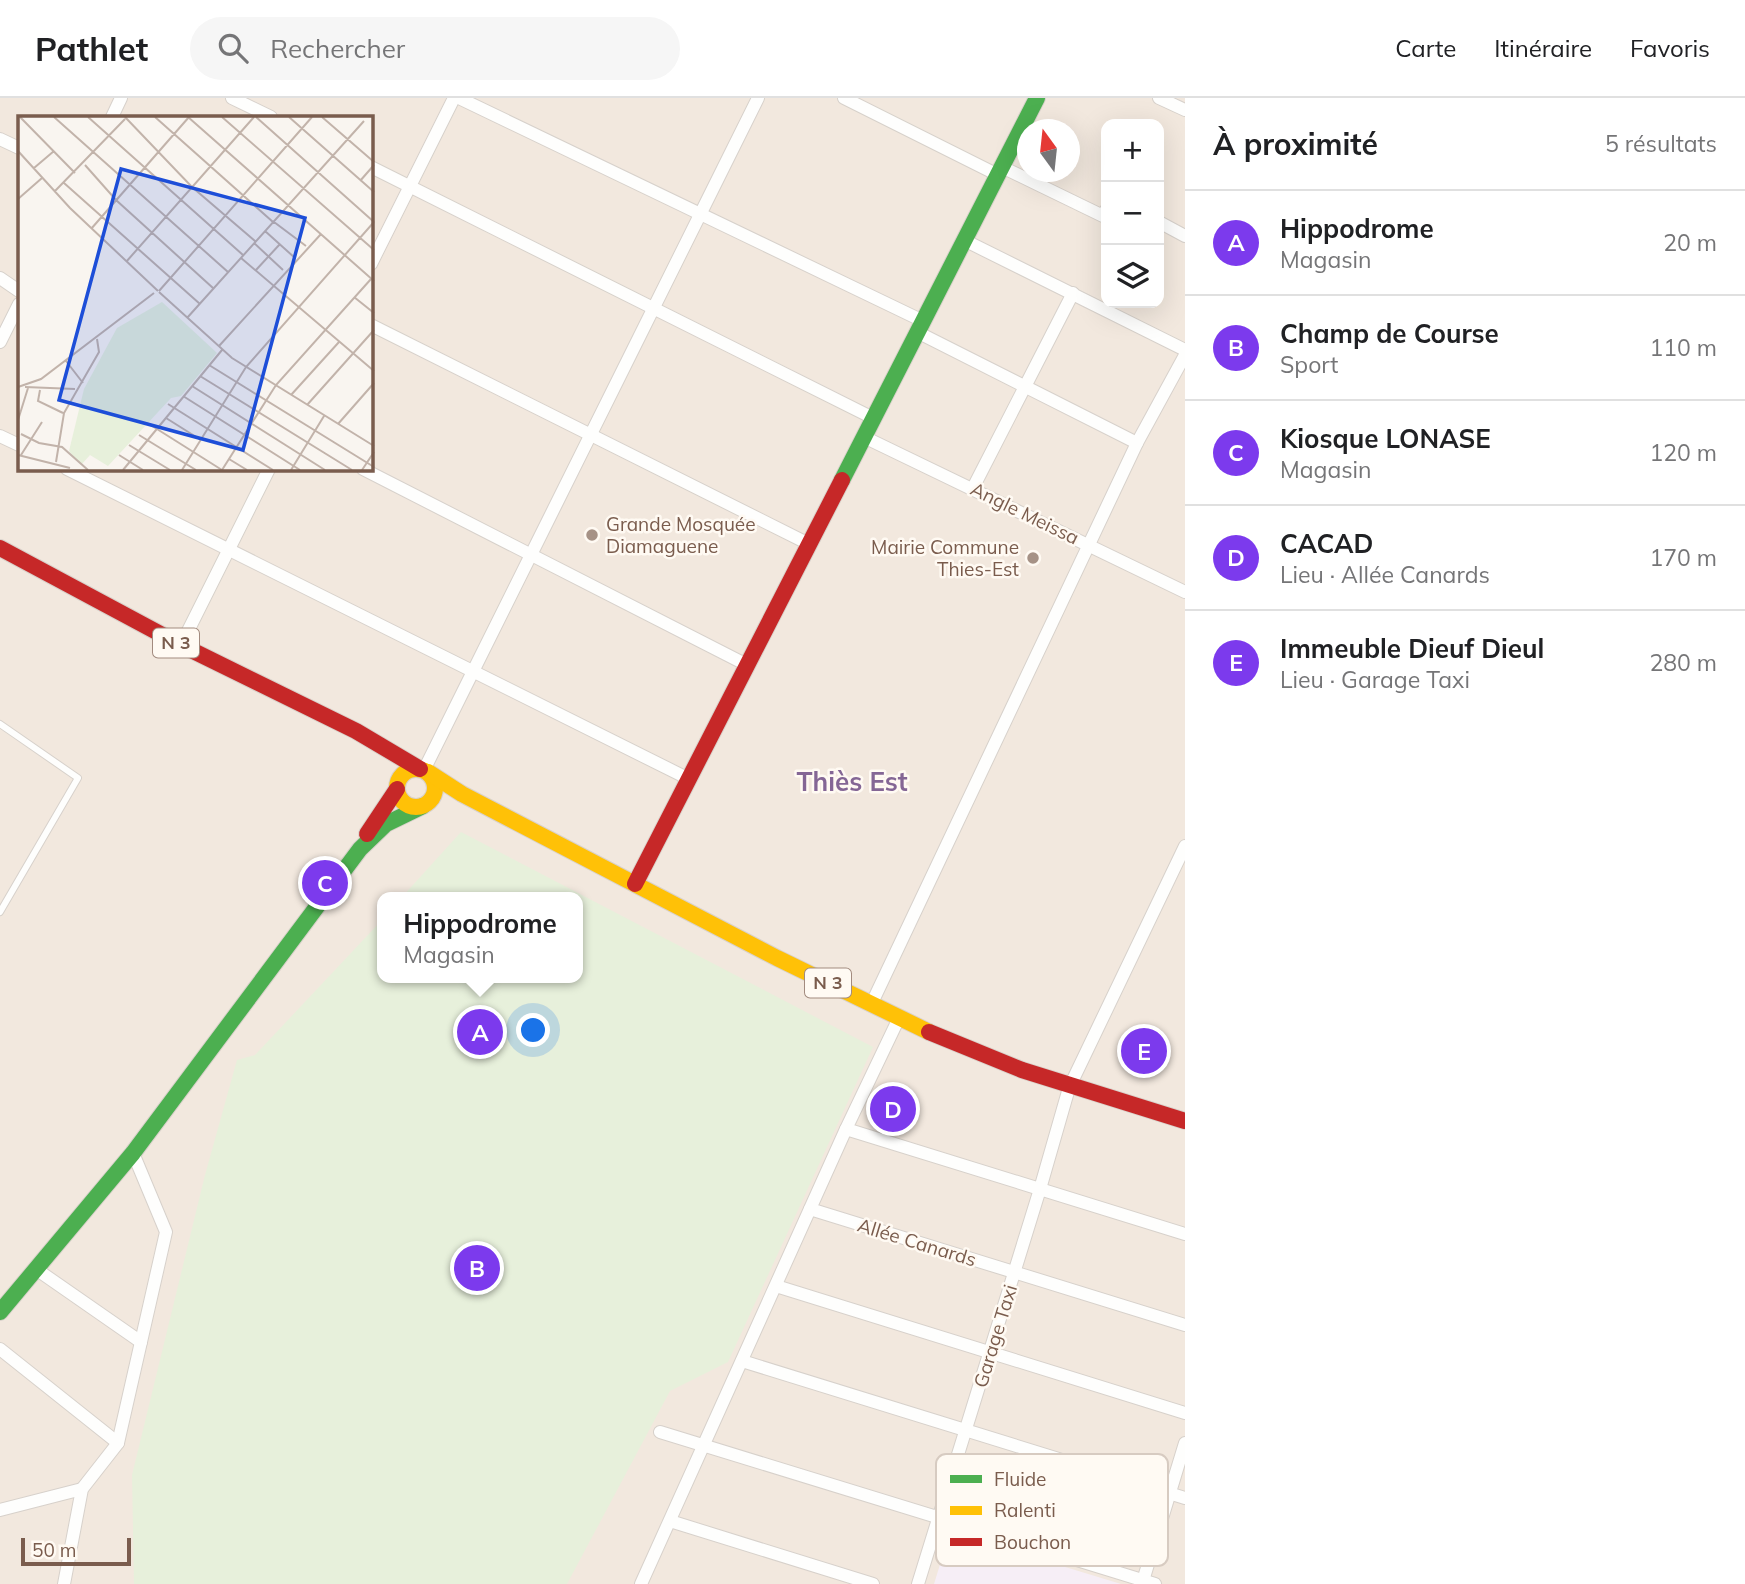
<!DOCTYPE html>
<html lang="fr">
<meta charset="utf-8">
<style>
:root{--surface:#fff;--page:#f6f6f6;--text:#202124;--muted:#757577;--line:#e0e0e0;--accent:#7c3aed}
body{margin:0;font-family:Mulish,sans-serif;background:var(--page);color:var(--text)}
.controls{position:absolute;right:21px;top:21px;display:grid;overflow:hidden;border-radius:14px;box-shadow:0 7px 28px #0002}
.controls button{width:63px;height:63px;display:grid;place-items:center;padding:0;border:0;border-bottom:2px solid var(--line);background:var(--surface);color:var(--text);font:35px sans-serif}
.compass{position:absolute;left:1017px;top:21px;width:63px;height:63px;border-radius:50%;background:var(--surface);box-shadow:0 7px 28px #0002;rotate:345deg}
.scale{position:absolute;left:21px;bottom:18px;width:110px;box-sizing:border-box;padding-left:7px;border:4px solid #7a5c4d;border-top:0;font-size:19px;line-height:24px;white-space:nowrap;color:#7a5c4d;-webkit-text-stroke:5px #fffaf3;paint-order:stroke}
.you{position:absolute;left:534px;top:933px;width:24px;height:24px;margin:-18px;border:5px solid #fff;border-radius:50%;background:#1a73e8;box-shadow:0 0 0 10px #1a73e833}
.badge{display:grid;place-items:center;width:46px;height:46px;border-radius:50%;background:var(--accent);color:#fff;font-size:23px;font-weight:700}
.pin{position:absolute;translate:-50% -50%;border:4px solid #fff;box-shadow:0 2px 7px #0006}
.popup{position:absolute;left:377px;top:794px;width:206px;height:91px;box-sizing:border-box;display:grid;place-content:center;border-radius:14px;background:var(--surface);filter:drop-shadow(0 2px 5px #0005);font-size:23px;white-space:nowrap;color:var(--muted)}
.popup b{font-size:26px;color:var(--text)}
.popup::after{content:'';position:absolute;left:50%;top:100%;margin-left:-14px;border:14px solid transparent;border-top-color:var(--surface)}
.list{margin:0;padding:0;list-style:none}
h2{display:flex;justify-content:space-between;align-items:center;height:91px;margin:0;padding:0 28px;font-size:30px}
h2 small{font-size:23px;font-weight:400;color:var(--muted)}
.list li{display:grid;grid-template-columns:46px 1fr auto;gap:21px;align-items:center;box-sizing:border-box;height:105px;padding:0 28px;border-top:2px solid var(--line)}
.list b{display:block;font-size:26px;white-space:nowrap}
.list p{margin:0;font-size:23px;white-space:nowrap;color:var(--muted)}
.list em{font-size:23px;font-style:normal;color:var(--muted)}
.icon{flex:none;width:38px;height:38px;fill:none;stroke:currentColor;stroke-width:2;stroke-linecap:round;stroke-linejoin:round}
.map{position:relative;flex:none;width:1185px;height:1486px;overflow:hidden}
header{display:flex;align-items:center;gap:42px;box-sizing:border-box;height:98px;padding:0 35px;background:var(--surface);border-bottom:2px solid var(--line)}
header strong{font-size:33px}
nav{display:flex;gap:38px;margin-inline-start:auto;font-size:24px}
.search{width:490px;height:63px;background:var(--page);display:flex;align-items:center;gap:18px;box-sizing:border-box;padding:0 24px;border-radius:38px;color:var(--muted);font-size:26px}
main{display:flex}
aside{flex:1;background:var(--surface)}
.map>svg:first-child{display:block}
.residential{fill:#f2e8de;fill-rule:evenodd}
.education{fill:#f6eef6}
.pitch{fill:#e7f0db}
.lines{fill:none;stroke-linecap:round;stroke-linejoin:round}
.lane-casing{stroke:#d7d1cb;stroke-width:8}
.street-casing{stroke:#d7d1cb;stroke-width:14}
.fast-casing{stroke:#d9d2cb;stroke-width:18}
.slow-casing{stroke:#d9d2cb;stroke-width:18}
.jam-casing{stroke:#d9d2cb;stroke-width:18}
.lane{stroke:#fefefd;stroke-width:6}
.street{stroke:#fefefd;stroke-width:12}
.fast{stroke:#4caf50;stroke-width:16}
.slow{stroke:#ffc107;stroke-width:16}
.jam{stroke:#c62828;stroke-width:16}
.poi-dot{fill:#a69286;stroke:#fffaf3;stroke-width:2.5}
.labels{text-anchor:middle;stroke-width:5;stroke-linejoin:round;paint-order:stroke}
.shield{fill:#fffaf3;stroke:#a28b7f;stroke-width:2}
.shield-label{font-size:18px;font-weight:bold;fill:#7a5c4d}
.street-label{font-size:19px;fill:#7a5c4d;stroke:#fffaf3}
.poi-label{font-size:19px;fill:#7a5c4d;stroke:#fffaf3;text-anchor:start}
.district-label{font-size:26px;font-weight:bold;fill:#846695;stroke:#fffaf3}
.inset-road{fill:none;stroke:#c2b3aa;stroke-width:2}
.view{fill:#1d4ed8;fill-opacity:0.15;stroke:#1d4ed8;stroke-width:3.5}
.inset-edge{fill:none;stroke:#7a5c4d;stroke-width:3.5}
.key{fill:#fffaf3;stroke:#d7cbc1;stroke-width:2}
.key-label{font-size:19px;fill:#7a5c4d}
</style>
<header>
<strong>Pathlet</strong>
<div class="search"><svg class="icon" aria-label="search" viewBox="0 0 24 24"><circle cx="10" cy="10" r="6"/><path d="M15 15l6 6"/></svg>Rechercher</div>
<nav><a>Carte</a><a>Itinéraire</a><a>Favoris</a></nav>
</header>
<main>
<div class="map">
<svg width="1185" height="1486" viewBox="0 0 1185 1486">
<rect width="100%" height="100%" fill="#f9f5f0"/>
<path class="residential" d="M0 0H1185V1486H0ZM19 19H371V371H19ZM1106 26H1159V205H1106ZM1028 32H1070V74H1028ZM382 799H578V880H382Z"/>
<polygon class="education" points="950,1434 1121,1486 934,1486"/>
<polygon class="pitch" points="461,734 873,949 728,1264 670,1293 567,1486 134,1486 132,1377 205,1077 237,962 255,957 382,822 382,880 578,880 578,799 402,799"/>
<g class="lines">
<g class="lane-casing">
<polyline id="lane" points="0,626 78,680 0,814"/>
</g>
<g class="street-casing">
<g id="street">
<polyline points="232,0 271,19"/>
<polyline points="459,0 923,223"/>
<polyline points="844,0 998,77"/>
<polyline points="1159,0 1185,12"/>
<polyline points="112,19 121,0"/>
<polyline points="0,41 19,50"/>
<polyline points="371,69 873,320"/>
<polyline points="1002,69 1103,118 1106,112"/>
<polyline points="1159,124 1185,138"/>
<polyline points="964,142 1185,252"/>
<polyline points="371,166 454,0"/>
<polyline points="0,180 19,193"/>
<polyline points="371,227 809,446"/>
<polyline points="917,234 1137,345"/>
<polyline points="0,244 19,206"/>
<polyline points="0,338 19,347"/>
<polyline points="864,339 1185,494"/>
<polyline points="67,371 689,681"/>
<polyline points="363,371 747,567"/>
<polyline points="973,390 1073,195"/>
<polyline points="181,547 269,371"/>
<polyline points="424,672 758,0"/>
<polyline points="871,907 1137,345 1185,257"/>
<polyline points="846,1031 1185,1136"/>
<polyline points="810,1111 1185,1227"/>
<polyline points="36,1171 141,1244"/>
<polyline points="776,1188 1185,1315"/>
<polyline points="0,1251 118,1345"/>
<polyline points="742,1263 1185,1400"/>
<polyline points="660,1334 1155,1486"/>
<polyline points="0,1412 82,1391"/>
<polyline points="670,1423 873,1486"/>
<polyline points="64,1486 82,1391 118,1345 166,1134 133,1055"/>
<polyline points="641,1486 846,1031 899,920"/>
<polyline points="918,1486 1040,1091 1069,990 1185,748"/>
<polyline points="1142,1486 1185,1345"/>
</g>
</g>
<g class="fast-casing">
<g id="fast">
<polyline points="842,382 1037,0"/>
<polyline points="0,1214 133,1055 360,751 386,726 423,708"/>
</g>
</g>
<g class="slow-casing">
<g id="slow">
<circle cx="416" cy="690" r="19"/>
<polyline points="428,674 462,696 777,860 929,934"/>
</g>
</g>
<g class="jam-casing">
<g id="jam">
<polyline points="0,450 181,547 356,633 420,671"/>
<polyline points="367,736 397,691"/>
<polyline points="635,786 842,382"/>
<polyline points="929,934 1022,972 1185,1023"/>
</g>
</g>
<use href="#lane" class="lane"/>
<use href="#street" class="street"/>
<use href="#fast" class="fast"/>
<use href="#slow" class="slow"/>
<use href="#jam" class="jam"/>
</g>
<g class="poi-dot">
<circle cx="592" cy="437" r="7"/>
<circle cx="1033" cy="460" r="7"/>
</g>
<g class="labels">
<g class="shield">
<rect x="153" y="530.5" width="46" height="29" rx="5"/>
<rect x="805" y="870.5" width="46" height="29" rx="5"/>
</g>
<g class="shield-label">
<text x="176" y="551">N 3</text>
<text x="828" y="891">N 3</text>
</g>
<g class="street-label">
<text transform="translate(1025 415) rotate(26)" y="7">Angle Meissa</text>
<text transform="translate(917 1144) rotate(17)" y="7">Allée Canards</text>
<text transform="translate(995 1238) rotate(-73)" y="7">Garage Taxi</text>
</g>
<g class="poi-label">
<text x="606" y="433">Grande Mosquée<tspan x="606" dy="22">Diamaguene</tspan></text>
<text x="1019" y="456" text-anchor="end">Mairie Commune<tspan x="1019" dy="22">Thies-Est</tspan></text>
</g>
<g class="district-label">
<text x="852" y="693">Thiès Est</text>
</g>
</g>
<g transform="translate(18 18)">
<rect width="355" height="355" fill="#f9f5f0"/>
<path d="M144 186 199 237 163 280 153 282 90 350 72 339 63 349 51 335 66 273 99 212Z" fill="#e7f0db"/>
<path class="inset-road" d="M2 1 57 57M36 1 210 156M70 1 225 139M107 1 174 71 237 125M137 1 255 106M170 1 356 165M204 1 356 134M238 1 356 106M271 1 356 76M304 1 356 46M0 35 52 92 140 175M67 49 98 84 195 172M16 52 36 35M342 65 356 49M46 67 182 188M37 75 107 3M0 83 24 62M256 106 288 130M73 113 171 1M247 115 277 142M236 127 265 154M223 142 356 255M108 146 236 1M238 154 262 128M141 175 294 1M141 176 214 242 356 330M336 181 356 197M169 202 346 5M201 230 303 118M48 245 65 267M191 249 356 351M182 260 334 354M174 270 307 354M0 271 23 263 136 177M7 271 57 273M22 274 20 285 45 297M273 279 321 226M165 280 282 354M150 288 255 354M289 289 356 214M148 302 183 324M0 304 10 272M131 308 204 354M320 308 356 267M3 318 21 327 44 331 70 354M121 319 178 354M111 329 152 354M0 339 52 352M3 339 24 306M101 339 125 354M211 343 229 354M38 346 46 297 81 236 79 223M105 354 204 234M164 354 228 251 356 106M204 354 258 269 353 163M273 354 306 300M344 354 356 336"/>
<path class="view" d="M103 53 287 102 225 334 41 284Z"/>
<rect width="355" height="355" class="inset-edge"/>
</g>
<rect x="936" y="1356" width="232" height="112" rx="10" class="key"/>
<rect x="950" y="1377" width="32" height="8" fill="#4caf50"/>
<rect x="950" y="1408" width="32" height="9" fill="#ffc107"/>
<rect x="950" y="1440" width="32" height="8" fill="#c62828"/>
<g class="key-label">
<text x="994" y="1388">Fluide</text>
<text x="994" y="1419">Ralenti</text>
<text x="994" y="1451">Bouchon</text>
</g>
</svg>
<div class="controls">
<button>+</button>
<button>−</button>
<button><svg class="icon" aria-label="layers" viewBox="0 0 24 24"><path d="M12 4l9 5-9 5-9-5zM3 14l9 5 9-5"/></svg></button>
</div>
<svg class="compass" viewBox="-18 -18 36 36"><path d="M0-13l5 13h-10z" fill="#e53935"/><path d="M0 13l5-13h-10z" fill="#757577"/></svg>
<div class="scale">50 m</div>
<div class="you"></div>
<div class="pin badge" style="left:480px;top:934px">A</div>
<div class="popup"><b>Hippodrome</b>Magasin</div>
<div class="pin badge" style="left:477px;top:1170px">B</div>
<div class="pin badge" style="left:325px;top:785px">C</div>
<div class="pin badge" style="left:893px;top:1011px">D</div>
<div class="pin badge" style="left:1144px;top:953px">E</div>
</div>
<aside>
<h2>À proximité<small>5 résultats</small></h2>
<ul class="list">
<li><span class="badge">A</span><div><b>Hippodrome</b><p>Magasin</p></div><em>20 m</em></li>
<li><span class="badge">B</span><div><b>Champ de Course</b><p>Sport</p></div><em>110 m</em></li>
<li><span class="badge">C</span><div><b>Kiosque LONASE</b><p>Magasin</p></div><em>120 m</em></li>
<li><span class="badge">D</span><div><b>CACAD</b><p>Lieu · Allée Canards</p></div><em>170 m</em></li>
<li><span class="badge">E</span><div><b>Immeuble Dieuf Dieul</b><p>Lieu · Garage Taxi</p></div><em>280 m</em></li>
</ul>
</aside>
</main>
